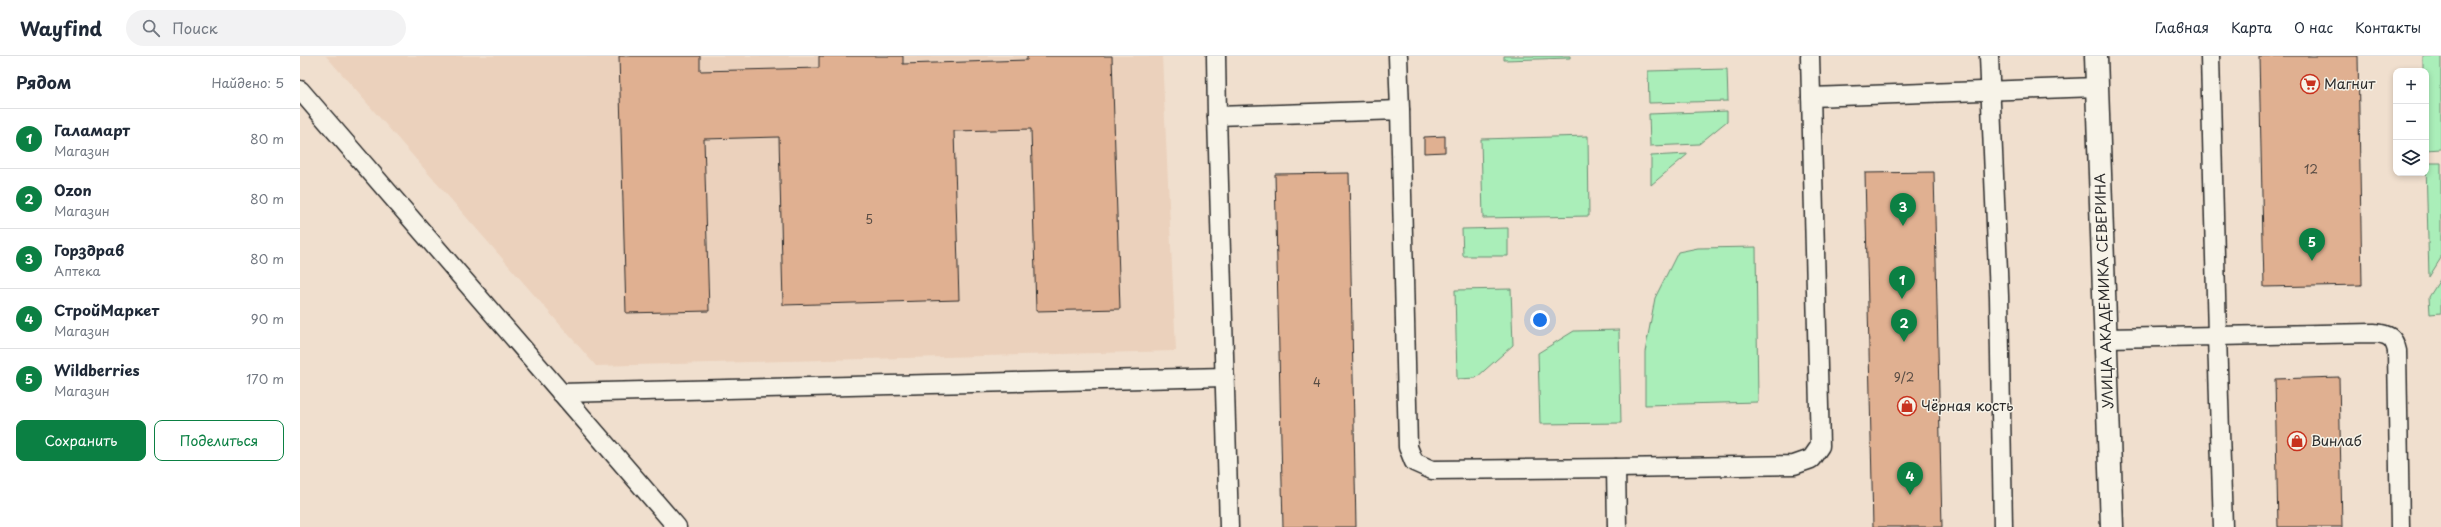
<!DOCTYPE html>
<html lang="ru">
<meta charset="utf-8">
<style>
:root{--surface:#fff;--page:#f2f2f3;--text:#1f2937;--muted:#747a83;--line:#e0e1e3;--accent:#0b8043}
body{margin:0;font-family:"Playpen Sans",sans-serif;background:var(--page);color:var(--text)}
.controls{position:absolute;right:12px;top:12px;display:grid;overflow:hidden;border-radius:8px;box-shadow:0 2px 6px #0003}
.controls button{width:36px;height:36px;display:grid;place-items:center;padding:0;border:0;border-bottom:1px solid var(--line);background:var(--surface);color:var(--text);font:20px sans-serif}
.you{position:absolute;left:1240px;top:264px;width:14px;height:14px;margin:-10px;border:3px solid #fff;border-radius:50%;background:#1a73e8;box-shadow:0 0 0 6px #1a73e833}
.badge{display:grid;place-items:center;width:26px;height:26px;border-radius:50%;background:var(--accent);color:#fff;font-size:13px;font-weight:700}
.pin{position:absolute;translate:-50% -33px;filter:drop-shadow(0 1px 2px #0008)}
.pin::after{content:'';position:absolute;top:21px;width:14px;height:12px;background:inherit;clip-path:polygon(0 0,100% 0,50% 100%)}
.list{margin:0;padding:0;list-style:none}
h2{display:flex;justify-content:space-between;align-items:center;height:52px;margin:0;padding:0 16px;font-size:17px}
h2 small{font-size:13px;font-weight:400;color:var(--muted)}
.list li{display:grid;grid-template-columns:26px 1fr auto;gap:12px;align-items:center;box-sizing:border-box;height:60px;padding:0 16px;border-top:1px solid var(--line)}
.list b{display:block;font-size:15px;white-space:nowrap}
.list p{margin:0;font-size:13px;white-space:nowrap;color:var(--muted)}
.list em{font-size:13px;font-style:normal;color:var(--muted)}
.actions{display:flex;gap:8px;padding:12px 16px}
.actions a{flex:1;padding:9px 0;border:1px solid var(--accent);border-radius:8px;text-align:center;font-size:14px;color:var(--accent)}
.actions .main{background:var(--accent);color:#fff}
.icon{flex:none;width:22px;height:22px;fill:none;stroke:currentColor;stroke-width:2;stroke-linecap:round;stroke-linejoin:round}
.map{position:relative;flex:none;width:2141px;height:471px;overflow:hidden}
header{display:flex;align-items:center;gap:24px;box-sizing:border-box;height:56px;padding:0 20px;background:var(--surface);border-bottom:1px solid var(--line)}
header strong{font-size:19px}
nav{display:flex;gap:22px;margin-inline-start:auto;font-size:14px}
.search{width:280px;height:36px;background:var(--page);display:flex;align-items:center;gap:10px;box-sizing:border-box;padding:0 14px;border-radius:22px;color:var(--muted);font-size:15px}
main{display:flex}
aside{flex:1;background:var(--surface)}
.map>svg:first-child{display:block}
.built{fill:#ebd1bc}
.green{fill:#aaeeb9;stroke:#6a8c72}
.building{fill:#e0b091;stroke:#2b2b2b}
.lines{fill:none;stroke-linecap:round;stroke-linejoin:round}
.service-casing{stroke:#2b2b2b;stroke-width:21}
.minor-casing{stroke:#2b2b2b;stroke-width:25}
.service{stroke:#f7f3e8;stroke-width:18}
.minor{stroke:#f7f3e8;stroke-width:22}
.labels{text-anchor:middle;stroke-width:3;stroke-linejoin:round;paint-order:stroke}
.number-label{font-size:12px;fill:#584c44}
.poi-label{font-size:14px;fill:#2b2b2b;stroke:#f7f3e8;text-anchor:start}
.street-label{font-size:14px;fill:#2b2b2b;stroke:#f7f3e8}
</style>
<header>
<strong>Wayfind</strong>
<div class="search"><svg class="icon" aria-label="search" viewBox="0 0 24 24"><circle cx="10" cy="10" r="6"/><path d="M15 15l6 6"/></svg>Поиск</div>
<nav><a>Главная</a><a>Карта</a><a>О нас</a><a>Контакты</a></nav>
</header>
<main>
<aside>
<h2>Рядом<small>Найдено: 5</small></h2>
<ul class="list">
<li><span class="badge">1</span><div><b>Галамарт</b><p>Магазин</p></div><em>80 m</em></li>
<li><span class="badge">2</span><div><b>Ozon</b><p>Магазин</p></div><em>80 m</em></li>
<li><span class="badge">3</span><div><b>Горздрав</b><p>Аптека</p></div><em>80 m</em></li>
<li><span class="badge">4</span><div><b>СтройМаркет</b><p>Магазин</p></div><em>90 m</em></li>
<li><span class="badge">5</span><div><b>Wildberries</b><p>Магазин</p></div><em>170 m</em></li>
</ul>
<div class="actions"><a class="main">Сохранить</a><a>Поделиться</a></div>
</aside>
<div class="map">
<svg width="2141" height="471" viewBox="0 0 2141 471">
<rect width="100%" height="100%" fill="#f0dfce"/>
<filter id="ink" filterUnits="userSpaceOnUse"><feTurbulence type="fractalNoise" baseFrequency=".025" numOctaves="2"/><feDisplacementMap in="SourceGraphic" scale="8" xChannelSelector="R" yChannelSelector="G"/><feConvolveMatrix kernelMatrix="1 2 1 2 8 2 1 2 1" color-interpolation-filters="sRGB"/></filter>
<g filter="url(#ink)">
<polygon class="built" points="26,0 862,0 876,295 296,310"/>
<g class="green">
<polygon points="1204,0 1270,0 1270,2 1204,4"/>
<polygon points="2123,0 2141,0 2141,93 2126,94 2126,15 2123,15"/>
<polygon points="1427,13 1428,45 1349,47 1348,15"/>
<polygon points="1427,55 1427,65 1399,88 1350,90 1349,58"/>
<polygon points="1288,80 1289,160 1183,162 1181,83"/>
<polygon points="1388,98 1351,129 1351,100"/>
<polygon points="2126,107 2141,107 2141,202 2129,221"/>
<polygon points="1208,172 1208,200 1163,200 1162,173"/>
<polygon points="1456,191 1458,346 1345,349 1345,296 1355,242 1378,196 1398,192"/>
<polygon points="2141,222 2141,257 2130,258 2129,241"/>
<polygon points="1211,233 1213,289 1176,322 1157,323 1155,234"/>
<polygon points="1319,274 1321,367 1240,368 1238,297 1274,275"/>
</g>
<g class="building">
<polygon points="319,0 400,0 400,15 519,12 519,0 603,0 603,8 727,4 727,0 812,0 820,253 736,255 731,73 654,75 659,244 483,249 479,81 404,83 409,255 326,257"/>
<polygon points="1959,0 2058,0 2062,229 1964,231"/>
<polygon points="1145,80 1145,96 1124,97 1124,81"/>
<polygon points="1634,116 1642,471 1573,471 1565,117"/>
<polygon points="1049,117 1056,471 983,471 975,118"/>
<polygon points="2039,321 2042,471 1978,471 1975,323"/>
</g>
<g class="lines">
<g class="service-casing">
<g id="service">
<polyline points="916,0 917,60"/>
<polyline points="1098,0 1100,54"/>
<polyline points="1689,0 1699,240 1703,471"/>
<path d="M1910 0 1917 280 2074 277C2088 278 2094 281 2097 295L2100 471"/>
<polyline points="0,34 377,471"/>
<polyline points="1511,41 1797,31"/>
<polyline points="1806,282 1917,280 1923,471"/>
<polyline points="261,337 925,321"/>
<polyline points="1316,412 1494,409 1511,403 1520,390 1510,0"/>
<polyline points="929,471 917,60 1100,54 1108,391 1114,406 1132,414 1316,412 1317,471"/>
</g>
</g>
<g class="minor-casing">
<polyline id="minor" points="1796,0 1812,471"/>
</g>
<use href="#service" class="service"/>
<use href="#minor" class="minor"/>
</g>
</g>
<defs>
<g id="supermarket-ring" transform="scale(1)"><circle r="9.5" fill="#f7f3e8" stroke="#c8321e" stroke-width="1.5"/><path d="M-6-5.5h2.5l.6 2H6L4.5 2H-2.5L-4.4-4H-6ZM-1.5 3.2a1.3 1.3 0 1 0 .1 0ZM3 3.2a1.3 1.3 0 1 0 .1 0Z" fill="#c8321e"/></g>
<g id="shop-ring" transform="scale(1)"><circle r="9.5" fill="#f7f3e8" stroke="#c8321e" stroke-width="1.5"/><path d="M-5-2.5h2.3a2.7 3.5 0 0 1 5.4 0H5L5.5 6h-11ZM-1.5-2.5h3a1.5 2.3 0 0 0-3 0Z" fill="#c8321e"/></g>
</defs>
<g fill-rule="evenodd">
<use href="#supermarket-ring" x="2010" y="28"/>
<use href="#shop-ring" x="1607" y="350"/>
<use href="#shop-ring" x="1997" y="385"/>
</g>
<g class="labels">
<g class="number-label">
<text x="2011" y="118">12</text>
<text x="569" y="168">5</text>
<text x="1604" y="326">9/2</text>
<text x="1017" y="331">4</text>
</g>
<g class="poi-label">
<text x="2024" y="33">Магнит</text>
<text x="1621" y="355">Чёрная кость</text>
<text x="2011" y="390">Винлаб</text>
</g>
<g class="street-label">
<text transform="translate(1804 235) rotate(-92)" y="5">УЛИЦА АКАДЕМИКА СЕВЕРИНА</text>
</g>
</g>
</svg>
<div class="controls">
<button>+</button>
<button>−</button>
<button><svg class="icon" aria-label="layers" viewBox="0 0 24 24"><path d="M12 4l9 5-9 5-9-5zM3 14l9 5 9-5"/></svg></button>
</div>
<div class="you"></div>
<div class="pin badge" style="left:1602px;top:243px">1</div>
<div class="pin badge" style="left:1604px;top:286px">2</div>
<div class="pin badge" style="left:1603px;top:170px">3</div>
<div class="pin badge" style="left:1610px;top:439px">4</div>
<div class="pin badge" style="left:2012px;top:205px">5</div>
</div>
</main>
